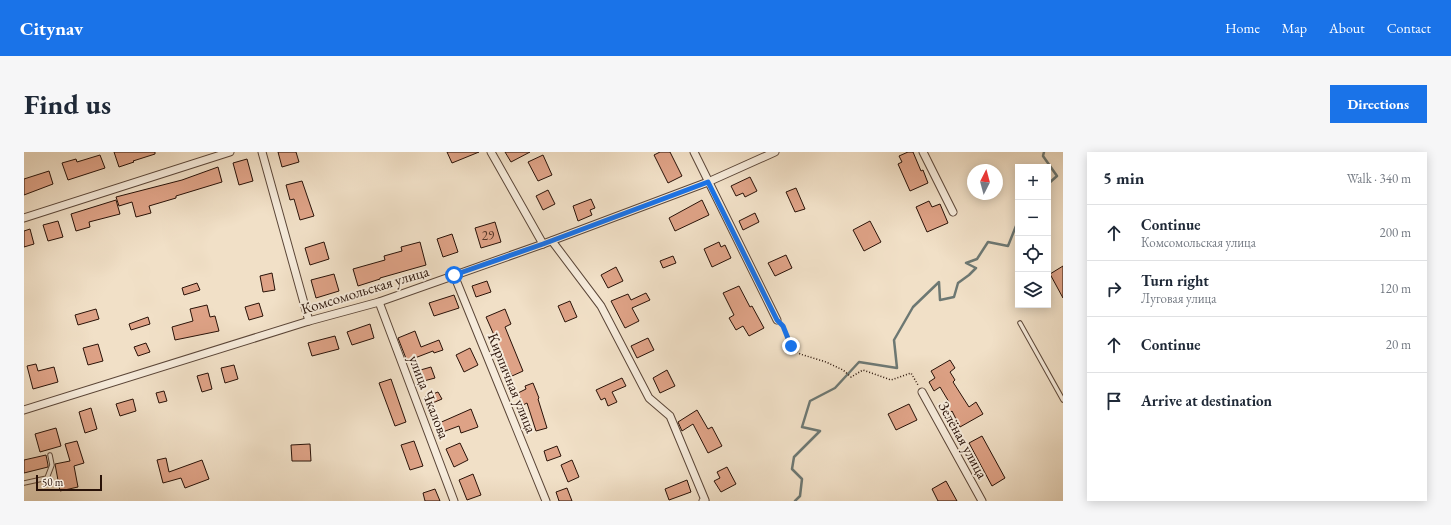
<!DOCTYPE html>
<meta charset="utf-8">
<style>
:root{--surface:#fff;--page:#f6f6f7;--text:#1f2937;--muted:#747a83;--line:#e0e1e3;--accent:#1a73e8}
body{margin:0;font-family:"EB Garamond",serif;background:var(--page);color:var(--text)}
.controls{position:absolute;right:12px;top:12px;display:grid;overflow:hidden;border-radius:0px;box-shadow:0 2px 10px #0003}
.controls button{width:36px;height:36px;display:grid;place-items:center;padding:0;border:0;border-bottom:1px solid var(--line);background:var(--surface);color:var(--text);font:20px sans-serif}
.compass{position:absolute;left:943px;top:12px;width:36px;height:36px;border-radius:50%;background:var(--surface);box-shadow:0 2px 10px #0003;rotate:6deg}
.scale{position:absolute;left:12px;bottom:10px;width:66px;box-sizing:border-box;padding-left:4px;border:2px solid #291208;border-top:0;font-size:11px;line-height:14px;white-space:nowrap;color:#291208;-webkit-text-stroke:3px #f6ebdb;paint-order:stroke}
.stop{position:absolute;width:12px;height:12px;margin:-9px;border:3px solid #1a73e8;border-radius:50%;background:#fff}
.stop.end{background:#1a73e8;border-color:#fff;box-shadow:0 1px 4px #0008}
.list{margin:0;padding:0;list-style:none}
h2{display:flex;justify-content:space-between;align-items:center;height:52px;margin:0;padding:0 16px;font-size:17px}
h2 small{font-size:13px;font-weight:400;color:var(--muted)}
.list li{display:grid;grid-template-columns:26px 1fr auto;gap:12px;align-items:center;box-sizing:border-box;height:56px;padding:0 16px;border-top:1px solid var(--line)}
.list b{display:block;font-size:15px;white-space:nowrap}
.list p{margin:0;font-size:13px;white-space:nowrap;color:var(--muted)}
.list em{font-size:13px;font-style:normal;color:var(--muted)}
.icon{flex:none;width:22px;height:22px;fill:none;stroke:currentColor;stroke-width:2;stroke-linecap:round;stroke-linejoin:round}
.map{position:relative;flex:none;width:1039px;height:349px;overflow:hidden;border-radius:0px}
header{display:flex;align-items:center;gap:24px;box-sizing:border-box;height:56px;padding:0 20px;background:var(--accent);color:#fff}
header strong{font-size:19px}
nav{display:flex;gap:22px;margin-inline-start:auto;font-size:14px}
.intro{display:flex;align-items:center;justify-content:space-between;box-sizing:border-box;height:96px;padding:0 24px}
h1{margin:0;font-size:28px}
.button{padding:10px 18px;border-radius:0px;background:var(--accent);color:#fff;font-size:14px;font-weight:700}
main{display:flex;gap:24px;padding:0 24px}
aside{flex:1;background:var(--surface);border-radius:0px;box-shadow:0 2px 10px #0003}
.map>svg:first-child{display:block}
.lines{fill:none;stroke-linecap:round;stroke-linejoin:round}
.stream{stroke:#6d7873;stroke-width:2.5}
.building{fill:#dea286;stroke:#291208}
.service-casing{stroke:#5b4638;stroke-width:5.5}
.minor-casing{stroke:#5b4638;stroke-width:9}
.path{stroke:#291208;stroke-width:1.5;stroke-dasharray:1 2;stroke-linecap:butt}
.service{stroke:#f6ebdb;stroke-width:3.5}
.minor{stroke:#f6ebdb;stroke-width:7}
.route{stroke:#1a73e8;stroke-width:5}
.labels{text-anchor:middle;stroke-width:4;stroke-linejoin:round;paint-order:stroke}
.number-label{font-size:13px;fill:#563628}
.street-label{font-size:15px;fill:#291208;stroke:#f6ebdb}
</style>
<header>
<strong>Citynav</strong>
<nav><a>Home</a><a>Map</a><a>About</a><a>Contact</a></nav>
</header>
<div class="intro"><h1>Find us</h1><a class="button">Directions</a></div>
<main>
<div class="map">
<svg width="1039" height="349" viewBox="0 0 1039 349">
<rect width="100%" height="100%" fill="#f1e0c7"/>
<filter id="stains"><feTurbulence type="fractalNoise" baseFrequency=".005" numOctaves="4"/><feColorMatrix values="0 0 0 0 .2 0 0 0 0 .09 0 0 0 0 .02 0 0 0 .5 -.17"/></filter>
<radialGradient id="worn" r=".72"><stop offset=".6" stop-color="#630" stop-opacity="0"/><stop offset="1" stop-color="#630" stop-opacity=".3"/></radialGradient>
<g class="lines">
<g class="stream">
<polyline points="1020,0 1019,4 1033,24 1024,32"/>
<polyline points="771,349 776,344 778,327 768,317 770,305 796,279 778,275 786,249 811,236 835,210 873,216 870,188 889,155 915,130 916,148 930,145 934,131 945,123 952,116 942,111 953,107 964,90 984,94 994,69"/>
</g>
</g>
<g class="building">
<polygon points="90,0 131,0 131,2 109,9 110,10 95,15"/>
<polygon points="254,0 272,0 275,10 258,15"/>
<polygon points="423,0 455,0 428,11"/>
<polygon points="481,0 506,0 487,10"/>
<polygon points="636,0 646,0 658,24 644,31 630,3"/>
<polygon points="884,0 889,0 897,19 899,18 904,31 886,39 874,12 878,10 875,4"/>
<polygon points="76,3 81,16 44,28 38,11 52,7 53,10"/>
<polygon points="519,3 528,23 514,29 504,10"/>
<polygon points="223,7 229,29 215,33 209,11"/>
<polygon points="194,15 198,30 152,44 152,46 125,54 127,61 112,65 108,50 95,54 92,45 158,28"/>
<polygon points="25,19 29,32 0,43 0,27"/>
<polygon points="726,25 733,39 721,45 719,41 712,44 707,34"/>
<polygon points="278,29 290,64 276,68 270,47 266,48 262,33"/>
<polygon points="772,36 781,57 771,60 762,40"/>
<polygon points="524,38 531,52 519,58 512,44"/>
<polygon points="567,47 571,56 566,58 568,63 554,69 549,54"/>
<polygon points="92,48 96,62 65,70 66,75 52,79 47,62"/>
<polygon points="678,48 685,63 651,79 645,66"/>
<polygon points="905,49 908,55 916,52 924,71 903,80 892,55"/>
<polygon points="731,61 735,70 719,78 715,69"/>
<polygon points="34,69 39,85 24,89 19,73"/>
<polygon points="846,69 857,90 840,99 829,78"/>
<polygon points="471,70 477,90 457,96 451,76"/>
<polygon points="6,77 10,92 0,95 0,79"/>
<polygon points="428,82 434,100 419,105 413,87"/>
<polygon points="300,90 305,107 286,113 281,96"/>
<polygon points="396,90 402,113 356,126 356,127 334,134 329,117 361,108 360,104 378,99 377,95"/>
<polygon points="695,90 697,95 701,93 707,106 688,115 680,97"/>
<polygon points="762,103 768,116 751,124 744,111"/>
<polygon points="649,104 652,111 639,116 636,109"/>
<polygon points="1039,114 1039,146 1026,122"/>
<polygon points="592,115 599,129 584,136 577,123"/>
<polygon points="248,121 251,138 239,140 236,124"/>
<polygon points="310,122 315,139 292,146 287,128"/>
<polygon points="463,129 467,140 452,145 448,134"/>
<polygon points="173,131 176,138 160,143 158,136"/>
<polygon points="715,134 726,155 728,154 740,176 725,184 719,174 712,178 705,166 710,163 699,141"/>
<polygon points="622,141 626,148 608,156 615,169 601,176 587,149 604,142 607,148"/>
<polygon points="430,143 435,156 410,164 405,151"/>
<polygon points="546,149 553,165 541,170 534,154"/>
<polygon points="235,151 239,164 225,168 221,155"/>
<polygon points="183,153 186,165 191,164 195,179 151,188 148,175 169,169 166,157"/>
<polygon points="72,157 75,167 54,173 51,163"/>
<polygon points="481,157 487,172 481,175 499,219 488,224 462,165"/>
<polygon points="124,165 126,172 107,178 105,172"/>
<polygon points="346,172 350,186 328,193 323,180"/>
<polygon points="391,179 397,195 415,188 419,198 410,201 409,199 383,209 374,186"/>
<polygon points="311,184 315,197 288,204 284,191"/>
<polygon points="624,186 630,198 613,206 607,194"/>
<polygon points="122,191 126,200 114,204 110,195"/>
<polygon points="74,192 79,209 64,213 59,196"/>
<polygon points="446,196 454,213 440,220 432,203"/>
<polygon points="926,208 931,216 926,220 931,228 929,230 945,255 952,250 959,262 936,275 928,259 924,262 919,254 925,250 916,235 910,239 905,230 911,226 907,219"/>
<polygon points="12,212 14,219 30,215 34,230 9,237 3,214"/>
<polygon points="210,213 214,227 201,231 197,216"/>
<polygon points="407,215 411,226 396,230 393,219"/>
<polygon points="643,218 651,234 636,241 629,226"/>
<polygon points="184,221 188,237 178,240 173,224"/>
<polygon points="598,226 602,234 588,240 593,250 584,254 581,246 577,248 572,238"/>
<polygon points="367,227 382,270 371,274 355,231"/>
<polygon points="509,231 515,246 514,247 523,276 512,279 503,251 499,253 494,241 502,237 501,234"/>
<polygon points="140,239 143,249 135,251 132,241"/>
<polygon points="414,240 418,247 404,253 401,245"/>
<polygon points="109,247 112,259 96,264 92,252"/>
<polygon points="885,252 893,268 872,278 864,262"/>
<polygon points="67,256 73,277 61,281 55,260"/>
<polygon points="447,257 454,275 437,281 435,274 416,281 413,272"/>
<polygon points="673,258 684,277 688,275 698,294 684,301 669,272 658,279 654,270"/>
<polygon points="32,276 37,294 16,300 11,282"/>
<polygon points="958,284 981,326 968,334 945,291"/>
<polygon points="53,289 60,311 50,314 54,335 36,339 31,312 46,309 41,292"/>
<polygon points="390,289 399,314 386,318 377,293"/>
<polygon points="436,291 444,308 430,315 422,297"/>
<polygon points="286,292 287,309 268,309 267,293"/>
<polygon points="533,294 537,304 523,309 520,299"/>
<polygon points="22,303 24,313 24,315 0,321 0,308"/>
<polygon points="142,306 145,320 178,308 185,327 161,336 157,326 139,331 133,308"/>
<polygon points="548,308 555,325 544,330 537,313"/>
<polygon points="703,315 712,332 697,340 690,329 696,326 693,320"/>
<polygon points="449,322 457,343 443,348 435,328"/>
<polygon points="663,328 667,340 645,348 641,337"/>
<polygon points="922,329 933,349 914,349 908,337"/>
<polygon points="543,336 548,349 535,349 532,340"/>
<polygon points="411,337 416,349 401,349 399,341"/>
</g>
<g class="lines">
<g class="service-casing">
<g id="service">
<polyline points="996,171 1039,248"/>
<polyline points="0,331 23,326 28,313 26,303"/>
</g>
</g>
<g class="minor-casing">
<g id="minor">
<polyline points="238,0 285,169"/>
<polyline points="467,0 519,92"/>
<polyline points="670,0 753,168"/>
<polyline points="899,0 929,60"/>
<polyline points="0,66 206,0"/>
<polyline points="528,89 577,154 625,246 646,264 681,348 679,349"/>
<polyline points="430,123 522,349"/>
<polyline points="355,150 430,349"/>
<polyline points="898,240 958,349"/>
<polyline points="0,258 285,169 355,150 519,92 684,30 751,0"/>
</g>
</g>
<polyline class="path" points="758,174 767,194 776,202 802,210 819,218 827,225 839,218 867,228 887,221 894,233"/>
<use href="#service" class="service"/>
<use href="#minor" class="minor"/>
</g>
<g class="lines">
<polyline class="route" points="430,123 519,92 684,30 753,168 759,174 767,194"/>
</g>
<g class="labels">
<g class="number-label">
<text x="464" y="88">29</text>
</g>
<g class="street-label">
<text transform="translate(341 138) rotate(-17)" y="5">Комсомольская улица</text>
<text transform="translate(488 231) rotate(68)" y="5">Кирпичная улица</text>
<text transform="translate(405 245) rotate(69)" y="5">улица Чкалова</text>
<text transform="translate(939 288) rotate(61)" y="5">Зелёная улица</text>
</g>
</g>
<rect width="100%" height="100%" filter="url(#stains)"/>
<rect width="100%" height="100%" fill="url(#worn)"/>
</svg>
<div class="controls">
<button>+</button>
<button>−</button>
<button><svg class="icon" aria-label="locate" viewBox="0 0 24 24"><circle cx="12" cy="12" r="6"/><path d="M12 2v4M12 18v4M2 12h4M18 12h4"/></svg></button>
<button><svg class="icon" aria-label="layers" viewBox="0 0 24 24"><path d="M12 4l9 5-9 5-9-5zM3 14l9 5 9-5"/></svg></button>
</div>
<svg class="compass" viewBox="-18 -18 36 36"><path d="M0-13l5 13h-10z" fill="#e53935"/><path d="M0 13l5-13h-10z" fill="#747a83"/></svg>
<div class="scale">50 m</div>
<div class="stop" style="left:430px;top:123px"></div>
<div class="stop end" style="left:767px;top:194px"></div>
</div>
<aside>
<h2>5 min<small>Walk · 340 m</small></h2>
<ul class="list">
<li><svg class="icon" aria-label="ahead" viewBox="0 0 24 24"><path d="M12 20V5M6 11l6-6 6 6"/></svg><div><b>Continue</b><p>Комсомольская улица</p></div><em>200 m</em></li>
<li><svg class="icon" aria-label="right" viewBox="0 0 24 24"><path d="M7 20v-9h11M14 6l5 5-5 5"/></svg><div><b>Turn right</b><p>Луговая улица</p></div><em>120 m</em></li>
<li><svg class="icon" aria-label="ahead" viewBox="0 0 24 24"><path d="M12 20V5M6 11l6-6 6 6"/></svg><div><b>Continue</b></div><em>20 m</em></li>
<li><svg class="icon" aria-label="arrive" viewBox="0 0 24 24"><path d="M6 21V4h12l-3 4 3 4H6"/></svg><div><b>Arrive at destination</b></div></li>
</ul>
</aside>
</main>
